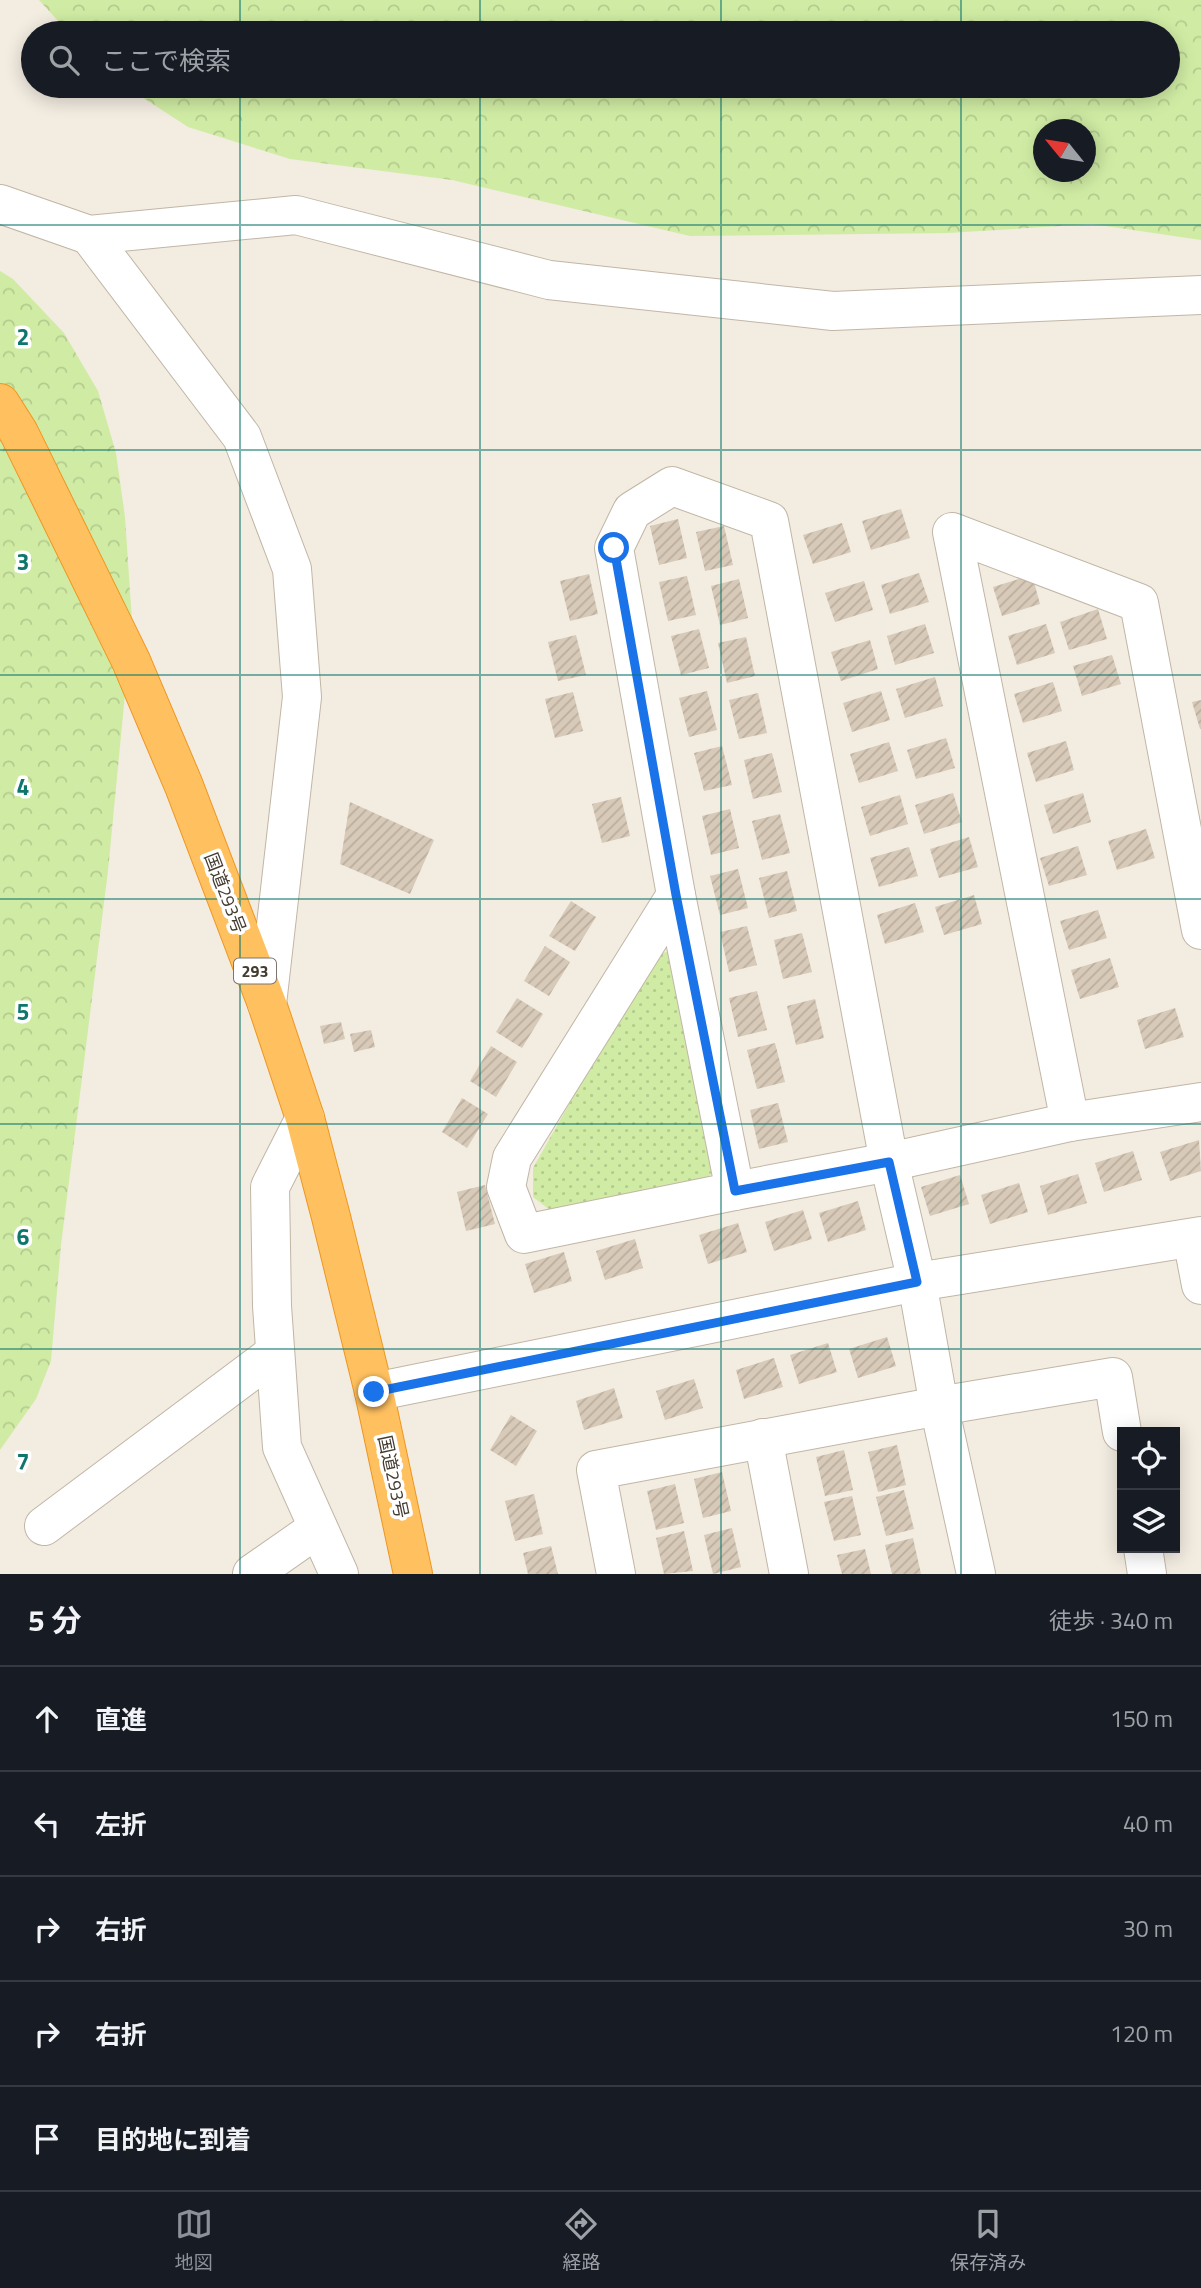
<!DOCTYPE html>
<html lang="ja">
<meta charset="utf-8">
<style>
:root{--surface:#171b24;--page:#242831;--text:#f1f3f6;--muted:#9ea1a6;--line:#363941;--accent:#8c9099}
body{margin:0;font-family:"Titillium Web","Noto Sans JP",sans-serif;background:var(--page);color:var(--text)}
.controls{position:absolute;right:21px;bottom:21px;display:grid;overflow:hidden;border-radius:0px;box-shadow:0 4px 18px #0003}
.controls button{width:63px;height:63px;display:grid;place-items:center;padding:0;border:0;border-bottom:2px solid var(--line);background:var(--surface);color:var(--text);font:35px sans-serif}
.compass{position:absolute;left:1033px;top:119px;width:63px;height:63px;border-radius:50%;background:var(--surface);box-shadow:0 4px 18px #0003;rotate:300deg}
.stop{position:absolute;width:21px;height:21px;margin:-16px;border:5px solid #1a73e8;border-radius:50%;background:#fff}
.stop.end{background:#1a73e8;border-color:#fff;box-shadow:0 2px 7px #0008}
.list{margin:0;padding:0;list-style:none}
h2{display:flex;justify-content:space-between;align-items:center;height:91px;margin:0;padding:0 28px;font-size:30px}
h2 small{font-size:23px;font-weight:400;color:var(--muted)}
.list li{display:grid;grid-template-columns:46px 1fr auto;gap:21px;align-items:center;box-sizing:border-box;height:105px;padding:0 28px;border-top:2px solid var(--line)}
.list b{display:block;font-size:26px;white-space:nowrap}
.list em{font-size:23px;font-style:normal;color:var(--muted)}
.icon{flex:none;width:38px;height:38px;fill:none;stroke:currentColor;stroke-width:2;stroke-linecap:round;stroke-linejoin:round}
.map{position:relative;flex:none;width:1201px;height:1574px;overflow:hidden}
.search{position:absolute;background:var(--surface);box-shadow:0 4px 18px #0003;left:21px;right:21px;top:21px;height:77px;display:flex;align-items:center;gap:18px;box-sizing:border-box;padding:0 24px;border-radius:38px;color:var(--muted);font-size:26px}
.sheet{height:616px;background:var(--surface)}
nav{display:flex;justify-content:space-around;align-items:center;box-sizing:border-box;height:98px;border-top:2px solid var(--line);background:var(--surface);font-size:19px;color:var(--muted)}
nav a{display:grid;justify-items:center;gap:4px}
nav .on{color:var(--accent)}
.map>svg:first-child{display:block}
.forest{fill:url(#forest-crowns);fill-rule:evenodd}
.park{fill:url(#park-dots)}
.building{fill:url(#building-hatch)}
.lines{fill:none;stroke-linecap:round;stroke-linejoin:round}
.minor-casing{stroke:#c1b6a6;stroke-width:40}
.highway-casing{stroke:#ee9620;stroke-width:40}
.minor{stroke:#fff;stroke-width:38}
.highway{stroke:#ffc060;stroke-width:38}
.route{stroke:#1a73e8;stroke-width:9}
.grid{fill:none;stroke:#0f766e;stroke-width:2;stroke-opacity:0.55}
.labels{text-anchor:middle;stroke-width:7;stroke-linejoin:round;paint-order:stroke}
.shield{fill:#fff;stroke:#7c766f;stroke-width:2}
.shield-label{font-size:16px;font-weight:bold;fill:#443c31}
.street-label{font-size:18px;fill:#443c31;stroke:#fff}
.grid-label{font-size:23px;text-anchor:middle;font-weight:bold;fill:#0f766e;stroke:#fff;stroke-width:7;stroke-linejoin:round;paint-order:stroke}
</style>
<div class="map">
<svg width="1201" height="1574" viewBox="0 0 1201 1574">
<defs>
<pattern id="forest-crowns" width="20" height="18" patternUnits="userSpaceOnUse" patternTransform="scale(1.75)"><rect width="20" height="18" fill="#d0eca4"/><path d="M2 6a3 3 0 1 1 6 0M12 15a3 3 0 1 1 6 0" fill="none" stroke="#b4cb8e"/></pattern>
<pattern id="park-dots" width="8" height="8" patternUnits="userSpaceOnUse" patternTransform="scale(1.75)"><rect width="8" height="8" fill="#d0eca4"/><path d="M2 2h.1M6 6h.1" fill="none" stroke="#b4cb8e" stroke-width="1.8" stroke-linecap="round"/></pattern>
<pattern id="building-hatch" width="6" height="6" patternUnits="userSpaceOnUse" patternTransform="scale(1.75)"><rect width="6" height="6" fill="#d8cab8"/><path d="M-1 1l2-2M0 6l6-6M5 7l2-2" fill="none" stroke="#bbae9f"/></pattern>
</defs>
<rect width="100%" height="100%" fill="#f3ece1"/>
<g class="forest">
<path d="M39 0H1201V240L1092 224 948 233 690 236 452 180 290 159 188 127 125 86H1168V33H69ZM1044 130H1086V172H1044Z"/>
<polygon points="0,271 13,279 64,333 98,391 116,453 125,517 132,621 108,871 61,1245 51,1361 36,1399 0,1450"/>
</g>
<polygon class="park" points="674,951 713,1169 704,1187 555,1214 533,1197 533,1168 654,954"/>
<g class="building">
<polygon points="901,509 910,538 871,550 862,521"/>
<polygon points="678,519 687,558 659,565 650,526"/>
<polygon points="842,523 851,552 813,564 803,535"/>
<polygon points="724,526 733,565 705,571 696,532"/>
<polygon points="919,573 929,602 890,614 881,585"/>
<polygon points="589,574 598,614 570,621 560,581"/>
<polygon points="1032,575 1040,604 1002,616 993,587"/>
<polygon points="687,576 696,615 668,621 659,582"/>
<polygon points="739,579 748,618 720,625 711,586"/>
<polygon points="864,581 873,610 835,622 825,593"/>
<polygon points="1098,609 1107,639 1069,650 1060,622"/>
<polygon points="925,624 934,653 895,665 887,636"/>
<polygon points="1046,624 1055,653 1017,665 1008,636"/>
<polygon points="699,629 709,668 681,675 671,636"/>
<polygon points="576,635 586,675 558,681 548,642"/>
<polygon points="746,637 755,676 727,683 718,643"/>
<polygon points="870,640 878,669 841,681 831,652"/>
<polygon points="1112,655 1121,684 1082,696 1073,666"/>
<polygon points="935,677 943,706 905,718 896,689"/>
<polygon points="1053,682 1062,711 1023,723 1014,694"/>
<polygon points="707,691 717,730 689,737 679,698"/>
<polygon points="881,691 890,720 852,732 843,703"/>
<polygon points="573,692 583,731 555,738 545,699"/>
<polygon points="758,693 767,733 739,739 729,700"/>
<polygon points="1201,700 1201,729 1200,729 1192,702"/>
<polygon points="946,738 955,768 916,779 907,750"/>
<polygon points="1066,741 1074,770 1036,782 1027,753"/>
<polygon points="889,742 898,771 859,783 850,754"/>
<polygon points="722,746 732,785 704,791 694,753"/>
<polygon points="772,753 782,792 753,799 744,760"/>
<polygon points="953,793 962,822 924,834 915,805"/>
<polygon points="1083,793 1091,822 1053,834 1044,805"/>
<polygon points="900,795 908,824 870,836 861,807"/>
<polygon points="621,797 630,836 602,843 592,804"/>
<polygon points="350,802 434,840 410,894 340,864"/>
<polygon points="730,809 739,848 711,855 702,816"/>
<polygon points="780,814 790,853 762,860 752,821"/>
<polygon points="1146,829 1155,858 1117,870 1108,841"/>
<polygon points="969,837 978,867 939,878 930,849"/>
<polygon points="1078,846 1087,875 1049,886 1040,858"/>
<polygon points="909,847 918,876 879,887 870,858"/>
<polygon points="738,869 748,908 720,915 710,876"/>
<polygon points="787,871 797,911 769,918 759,878"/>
<polygon points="974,895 982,924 944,935 935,907"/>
<polygon points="571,901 596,917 575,951 549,936"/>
<polygon points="915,903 924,932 885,944 877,915"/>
<polygon points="1098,910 1107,938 1069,950 1060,921"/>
<polygon points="747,926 757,965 729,972 720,932"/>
<polygon points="802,933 812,972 783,979 774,940"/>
<polygon points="545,946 570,962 549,996 524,981"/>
<polygon points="1110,958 1119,987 1080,999 1071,970"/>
<polygon points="757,991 767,1030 738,1037 729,998"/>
<polygon points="517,998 543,1014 522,1048 496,1032"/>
<polygon points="815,999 824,1038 796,1045 787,1006"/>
<polygon points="1175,1008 1184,1037 1145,1049 1137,1020"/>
<polygon points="341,1022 345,1039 324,1044 320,1026"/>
<polygon points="371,1030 375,1047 354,1052 350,1034"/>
<polygon points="775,1043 785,1082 757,1089 747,1050"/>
<polygon points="491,1046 517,1062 496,1097 470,1081"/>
<polygon points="462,1098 488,1114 467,1148 442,1132"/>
<polygon points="778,1103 788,1142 759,1149 750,1110"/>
<polygon points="1199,1140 1201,1171 1170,1181 1160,1152"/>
<polygon points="1133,1151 1142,1180 1104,1192 1095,1163"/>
<polygon points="1078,1174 1087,1203 1048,1215 1040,1186"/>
<polygon points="960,1175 969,1204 930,1216 921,1187"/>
<polygon points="1019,1183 1028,1212 990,1224 981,1195"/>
<polygon points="485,1185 495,1224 466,1231 457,1192"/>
<polygon points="858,1201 866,1230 828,1242 819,1213"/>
<polygon points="803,1210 812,1239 774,1251 765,1222"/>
<polygon points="738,1223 747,1252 708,1264 699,1235"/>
<polygon points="635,1239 643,1268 605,1280 596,1251"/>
<polygon points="564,1252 572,1281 534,1293 525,1264"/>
<polygon points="887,1337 896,1366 858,1378 849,1349"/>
<polygon points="828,1343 837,1372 799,1384 790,1355"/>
<polygon points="774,1358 783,1387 744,1399 736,1370"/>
<polygon points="694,1379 703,1408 665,1420 656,1391"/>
<polygon points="614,1388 623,1418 584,1430 576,1401"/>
<polygon points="511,1415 537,1431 516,1466 490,1450"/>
<polygon points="897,1445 906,1485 878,1492 868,1452"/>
<polygon points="844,1450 853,1490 825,1496 816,1457"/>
<polygon points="722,1472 731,1511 703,1518 694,1479"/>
<polygon points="675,1484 684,1523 656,1530 647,1491"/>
<polygon points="904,1490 914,1529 886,1536 876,1497"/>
<polygon points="534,1494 543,1534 515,1541 505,1501"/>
<polygon points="852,1496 861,1535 834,1541 824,1502"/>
<polygon points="732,1528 741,1567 713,1574 704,1535"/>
<polygon points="684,1531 693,1571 664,1574 656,1538"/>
<polygon points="913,1538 921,1574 892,1574 885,1545"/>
<polygon points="551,1546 558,1574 528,1574 523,1553"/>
<polygon points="865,1549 871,1574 842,1574 837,1555"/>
</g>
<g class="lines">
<g class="minor-casing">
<g id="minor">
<polyline points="0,204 89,235 296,215 549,280 833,311 1201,295"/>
<polyline points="89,235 242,437 292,569 302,697 267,1004"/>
<polyline points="676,895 512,1158 506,1187 524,1234 735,1191 889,1162 1070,1122 1201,1102"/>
<polyline points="305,1118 270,1187 272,1306 282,1447 339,1574"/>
<polyline points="1070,1122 952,532 1139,603 1201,930"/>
<polyline points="735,1191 676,895 614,548 632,511 672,486 769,521 889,1162 917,1282 939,1406 976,1574"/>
<polyline points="1192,1238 1201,1285"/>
<polyline points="374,1392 917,1282 1201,1236"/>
<polyline points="763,1438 789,1574"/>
<polyline points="44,1526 275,1353"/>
<polyline points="1143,1548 1147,1574"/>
<polyline points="252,1574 318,1528"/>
<polyline points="616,1574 596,1470 939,1406 1113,1377 1122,1432"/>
</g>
</g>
<g class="highway-casing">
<polyline id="highway" points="0,403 19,433 131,661 184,786 267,1004 305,1118 331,1217 374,1392 413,1574"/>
</g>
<use href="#minor" class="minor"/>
<use href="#highway" class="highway"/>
</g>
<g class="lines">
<polyline class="route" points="374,1392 917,1282 889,1162 735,1191 676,895 614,548"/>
</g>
<path class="grid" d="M240 0V33M480 0V33M721 0V33M961 0V33M240 86V1574M480 86V1574M721 86V1574M961 86V1574M0 225H1201M0 450H1201M0 675H1201M0 899H1201M0 1124H1201M0 1349H1201"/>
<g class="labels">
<rect class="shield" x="234" y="958.5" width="42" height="25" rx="5"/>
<g class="shield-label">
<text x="255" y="977">293</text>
</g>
<g class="street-label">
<text transform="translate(225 893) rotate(69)" y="6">国道293号</text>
<text transform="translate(393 1477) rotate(78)" y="6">国道293号</text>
</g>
</g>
<g class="grid-label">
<text x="23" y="345">2</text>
<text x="23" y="570">3</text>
<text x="23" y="795">4</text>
<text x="23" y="1020">5</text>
<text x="23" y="1245">6</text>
<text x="23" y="1470">7</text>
</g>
</svg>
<div class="controls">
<button><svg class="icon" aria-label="locate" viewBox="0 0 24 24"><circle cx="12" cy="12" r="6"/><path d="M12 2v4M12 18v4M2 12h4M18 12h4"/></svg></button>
<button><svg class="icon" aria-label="layers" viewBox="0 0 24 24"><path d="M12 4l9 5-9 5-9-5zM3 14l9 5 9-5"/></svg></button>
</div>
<svg class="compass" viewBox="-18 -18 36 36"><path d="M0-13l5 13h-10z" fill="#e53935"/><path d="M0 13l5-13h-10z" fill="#9ea1a6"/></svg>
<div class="stop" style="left:614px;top:548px"></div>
<div class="stop end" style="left:374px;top:1392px"></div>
<div class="search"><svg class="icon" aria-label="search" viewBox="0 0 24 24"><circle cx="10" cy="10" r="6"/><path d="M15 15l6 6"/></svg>ここで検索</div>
</div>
<section class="sheet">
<h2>5 分<small>徒歩 · 340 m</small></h2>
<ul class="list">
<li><svg class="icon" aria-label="ahead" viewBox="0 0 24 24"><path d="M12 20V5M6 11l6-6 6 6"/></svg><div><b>直進</b></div><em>150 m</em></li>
<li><svg class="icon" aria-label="left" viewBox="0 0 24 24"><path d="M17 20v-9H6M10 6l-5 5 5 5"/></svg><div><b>左折</b></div><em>40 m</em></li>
<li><svg class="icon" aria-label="right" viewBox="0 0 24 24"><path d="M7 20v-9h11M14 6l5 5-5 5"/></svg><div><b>右折</b></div><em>30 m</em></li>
<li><svg class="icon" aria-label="right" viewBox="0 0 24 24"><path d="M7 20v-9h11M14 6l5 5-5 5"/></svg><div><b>右折</b></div><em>120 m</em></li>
<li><svg class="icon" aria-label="arrive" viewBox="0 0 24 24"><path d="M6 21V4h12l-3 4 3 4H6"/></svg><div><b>目的地に到着</b></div></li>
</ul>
</section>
<nav>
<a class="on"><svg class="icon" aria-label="map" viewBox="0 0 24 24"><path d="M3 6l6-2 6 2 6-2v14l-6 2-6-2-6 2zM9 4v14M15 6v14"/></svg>地図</a>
<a><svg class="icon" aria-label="directions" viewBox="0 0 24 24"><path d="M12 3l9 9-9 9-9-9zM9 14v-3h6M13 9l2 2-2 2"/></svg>経路</a>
<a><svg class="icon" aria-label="saved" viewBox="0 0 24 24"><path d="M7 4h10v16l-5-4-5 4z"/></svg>保存済み</a>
</nav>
